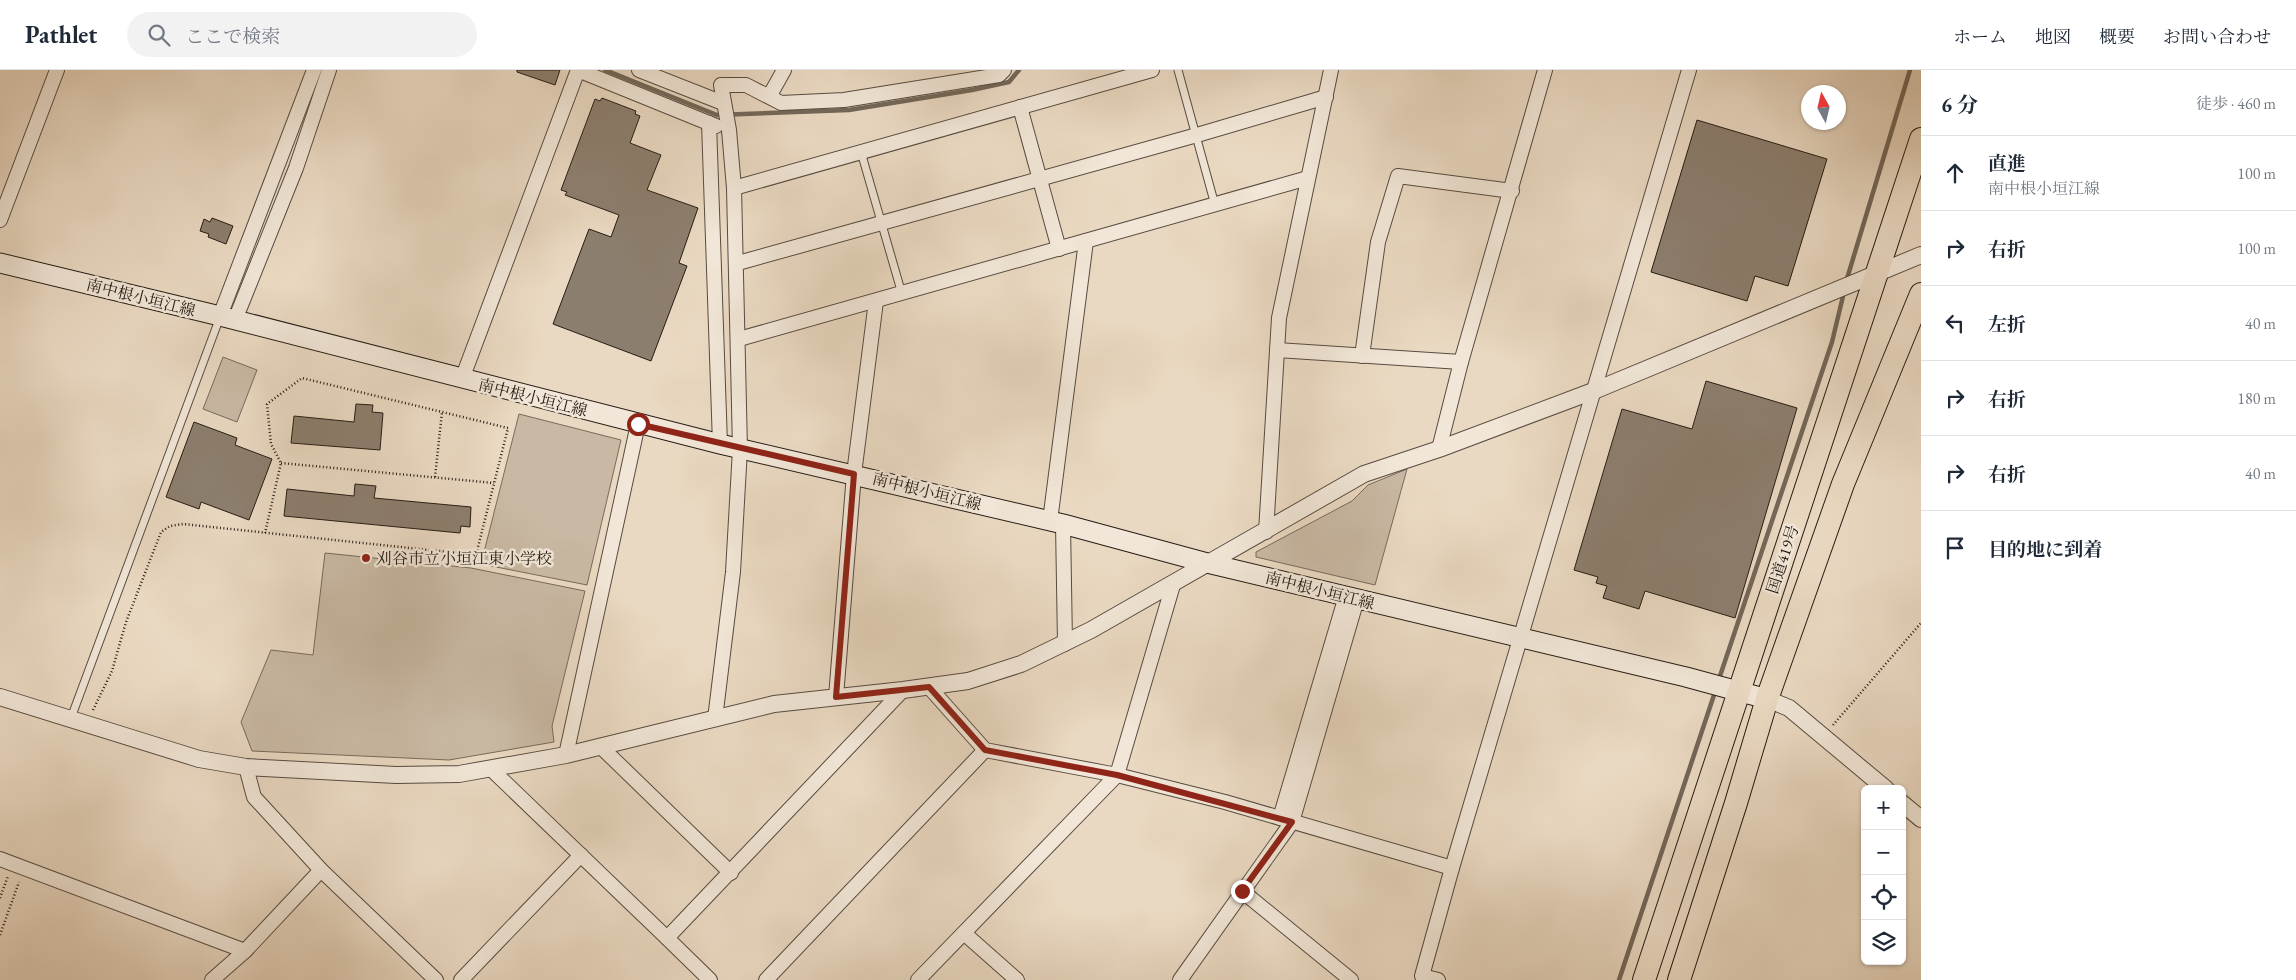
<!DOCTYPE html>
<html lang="ja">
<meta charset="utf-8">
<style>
:root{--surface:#fff;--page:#f2f2f3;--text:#1f2937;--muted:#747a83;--line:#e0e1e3}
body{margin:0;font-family:"EB Garamond","Noto Serif JP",serif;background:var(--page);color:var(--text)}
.controls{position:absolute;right:15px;bottom:15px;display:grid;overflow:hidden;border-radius:8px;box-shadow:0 1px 4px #0004}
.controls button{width:45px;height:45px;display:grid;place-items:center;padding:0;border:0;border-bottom:1px solid var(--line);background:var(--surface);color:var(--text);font:25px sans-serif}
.compass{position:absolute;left:1801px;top:15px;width:45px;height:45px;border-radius:50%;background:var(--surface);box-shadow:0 1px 4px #0004;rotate:352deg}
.stop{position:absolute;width:15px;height:15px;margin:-11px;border:4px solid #8f2418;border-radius:50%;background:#fff}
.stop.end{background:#8f2418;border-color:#fff;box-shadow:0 1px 5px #0008}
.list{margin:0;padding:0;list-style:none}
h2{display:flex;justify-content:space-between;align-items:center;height:65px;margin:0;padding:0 20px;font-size:21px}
h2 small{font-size:16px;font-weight:400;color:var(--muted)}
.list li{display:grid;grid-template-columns:32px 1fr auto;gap:15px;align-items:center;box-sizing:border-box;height:75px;padding:0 20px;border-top:1px solid var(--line)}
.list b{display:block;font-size:19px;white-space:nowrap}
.list p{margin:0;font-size:16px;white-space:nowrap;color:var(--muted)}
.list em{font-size:16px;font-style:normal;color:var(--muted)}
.icon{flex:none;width:28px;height:28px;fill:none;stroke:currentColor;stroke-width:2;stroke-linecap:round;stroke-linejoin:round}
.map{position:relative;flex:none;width:1921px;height:910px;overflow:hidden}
header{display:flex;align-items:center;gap:30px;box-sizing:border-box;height:70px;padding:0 25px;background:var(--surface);border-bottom:1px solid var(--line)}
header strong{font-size:24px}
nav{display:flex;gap:28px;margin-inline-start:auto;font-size:18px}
.search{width:350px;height:45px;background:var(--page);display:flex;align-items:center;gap:12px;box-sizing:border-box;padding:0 18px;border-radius:28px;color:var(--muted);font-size:19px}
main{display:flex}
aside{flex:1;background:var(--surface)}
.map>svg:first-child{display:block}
.green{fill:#c9b9a4;stroke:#786a5c}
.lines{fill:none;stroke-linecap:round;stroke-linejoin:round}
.stream{stroke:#736759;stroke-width:4.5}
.building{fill:#8c7e6e;stroke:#261c14}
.service-casing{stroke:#574b40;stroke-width:9}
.minor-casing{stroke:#574b40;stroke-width:16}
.tertiary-casing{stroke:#574b40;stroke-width:18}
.secondary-casing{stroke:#261c14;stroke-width:21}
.trunk-casing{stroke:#261c14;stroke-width:24}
.path{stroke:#261c14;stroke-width:2.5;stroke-dasharray:1 2.5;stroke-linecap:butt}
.service{stroke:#f1e6d7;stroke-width:7}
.minor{stroke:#f1e6d7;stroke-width:14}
.tertiary{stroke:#f1e6d7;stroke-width:16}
.secondary{stroke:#f1e6d7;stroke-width:19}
.trunk{stroke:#ead9c2;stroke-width:22}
.route{stroke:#8f2418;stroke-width:6}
.poi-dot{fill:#8f2418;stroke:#f1e6d7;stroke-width:2}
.labels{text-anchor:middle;stroke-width:5;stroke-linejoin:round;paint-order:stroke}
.street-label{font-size:16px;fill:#261c14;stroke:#f1e6d7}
.poi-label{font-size:16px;fill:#261c14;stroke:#f1e6d7;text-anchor:start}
</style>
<header>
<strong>Pathlet</strong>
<div class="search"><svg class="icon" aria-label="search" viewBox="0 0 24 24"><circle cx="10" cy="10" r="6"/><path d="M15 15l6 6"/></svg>ここで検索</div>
<nav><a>ホーム</a><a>地図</a><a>概要</a><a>お問い合わせ</a></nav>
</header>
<main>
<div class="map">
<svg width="1921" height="910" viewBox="0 0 1921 910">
<rect width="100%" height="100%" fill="#ead9c2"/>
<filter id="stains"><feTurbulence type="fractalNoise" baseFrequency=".004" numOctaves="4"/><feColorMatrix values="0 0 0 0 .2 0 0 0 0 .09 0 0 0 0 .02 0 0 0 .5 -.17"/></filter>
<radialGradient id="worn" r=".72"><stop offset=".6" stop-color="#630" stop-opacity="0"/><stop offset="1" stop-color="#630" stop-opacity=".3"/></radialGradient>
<g class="green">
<polygon points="223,287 257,300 237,352 203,339"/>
<polygon points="519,344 621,370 587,515 481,494"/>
<polygon points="1407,399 1375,515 1256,487 1256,482 1352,431 1368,415"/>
<polygon points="325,483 471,498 585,521 552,656 554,672 449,690 252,681 241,652 271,580 313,585"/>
</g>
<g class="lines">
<g class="stream">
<polyline points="605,0 717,45 849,40 972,20 1009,12 1019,0"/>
<polyline points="1846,212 1910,0"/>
<polyline points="1718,612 1832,272 1844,222"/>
<polyline points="1619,910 1716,619"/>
</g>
</g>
<g class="building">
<polygon points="517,0 560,0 555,15 517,2"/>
<polygon points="602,28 636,41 635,44 640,46 630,73 661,85 647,120 698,138 679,193 687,196 651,291 553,254 589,159 611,167 619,145 565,125 567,122 561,120 595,29 600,31"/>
<polygon points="1697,50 1827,89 1788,216 1755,206 1747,231 1651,202"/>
<polygon points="212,148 233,156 226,174 208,167 209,164 200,161 204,149 210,152"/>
<polygon points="1706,311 1797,338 1735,548 1645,521 1639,539 1603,528 1607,516 1596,513 1598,507 1574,500 1622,339 1692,359"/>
<polygon points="356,334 373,335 372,342 383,343 380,380 291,373 294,346 354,352"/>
<polygon points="194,352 237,368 235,375 272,389 249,450 201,432 199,439 166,427"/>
<polygon points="355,414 376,416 374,428 471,437 470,457 461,456 460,463 284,446 287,419 354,426"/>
</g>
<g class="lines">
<g class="service-casing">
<g id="service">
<polyline points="1178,0 1215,135"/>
<polyline points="861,82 902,224"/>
<polyline points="71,648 220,247"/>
</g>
</g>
<g class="minor-casing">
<g id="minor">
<polyline points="578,0 716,56"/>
<polyline points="639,0 723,33"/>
<polyline points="770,25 784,0"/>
<polyline points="1020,37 1059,179"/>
<polyline points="709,53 720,374"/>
<polyline points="734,118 1152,0"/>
<polyline points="0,150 57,0"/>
<polyline points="738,193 1197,65 1326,27"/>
<polyline points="220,246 314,0"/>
<polyline points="235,250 296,98 329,0"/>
<polyline points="739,269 1308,108"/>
<polyline points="1277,280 1461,292"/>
<polyline points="1362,286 1378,172 1398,106 1512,121"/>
<polyline points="462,309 578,0"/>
<polyline points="1439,379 1461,292 1545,0"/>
<polyline points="1050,451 1086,171"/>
<polyline points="1063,454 1065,574"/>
<polyline points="1266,462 1279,248 1331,0"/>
<polyline points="929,617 985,680 1117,705 1225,732 1452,798"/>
<polyline points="836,627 854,404 876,231"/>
<polyline points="715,649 733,502 740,379 734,118 729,60 721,15 746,15 781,33 844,30 999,5 1004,0"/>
<polyline points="601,677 731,803"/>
<polyline points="566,685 638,354"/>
<polyline points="246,697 254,727 321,800 436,910"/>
<polyline points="491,699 667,868 903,620"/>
<polyline points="1280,748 1346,526"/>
<polyline points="0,789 245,881 321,800"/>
<polyline points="1242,821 1351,910"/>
<polyline points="965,864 1017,910"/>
<polyline points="667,868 710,910"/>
<polyline points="212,910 245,881"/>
<polyline points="461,910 581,785"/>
<polyline points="766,910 985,680"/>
<polyline points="918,910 1117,705 1173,515"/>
<polyline points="1180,910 1292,752 1357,529"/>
<polyline points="1438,910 1422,906 1452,798 1689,0"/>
</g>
</g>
<g class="tertiary-casing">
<g id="tertiary">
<polyline points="0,627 199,689 246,697 396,705 459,704 566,685 774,634 903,620 968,611 1021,594 1091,560 1364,404 1439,379 1596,320 1921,185"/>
<polyline points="1767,629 1789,638 1886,719"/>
<polyline points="1902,733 1921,749"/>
</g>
</g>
<g class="secondary-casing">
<polyline id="secondary" points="0,193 220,246 720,374 1063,454 1207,493 1686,607 1767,629"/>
</g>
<g class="trunk-casing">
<g id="trunk">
<polyline points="1644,910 1921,69"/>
<polyline points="1679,910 1736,733 1767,629 1843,414 1921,224"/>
</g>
</g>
<g class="path">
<polyline points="281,393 494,413"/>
<polyline points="435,407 442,342"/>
<polyline points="93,640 112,601 126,552 161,462 170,456 183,454 476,485 508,358 302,308 267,334 271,374 281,393 265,463"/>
<polyline points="1833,655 1921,553"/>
<polyline points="0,828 8,806"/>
<polyline points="0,865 19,812"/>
</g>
<use href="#service" class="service"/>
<use href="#minor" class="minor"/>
<use href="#tertiary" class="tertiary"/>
<use href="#secondary" class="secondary"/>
<use href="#trunk" class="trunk"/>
</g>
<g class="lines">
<polyline class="route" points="638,354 854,404 836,627 929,617 985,680 1117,705 1292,752 1242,821"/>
</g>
<circle class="poi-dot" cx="366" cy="488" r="5"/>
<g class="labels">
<g class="street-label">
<text transform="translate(141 227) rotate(14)" y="6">南中根小垣江線</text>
<text transform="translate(533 327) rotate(14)" y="6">南中根小垣江線</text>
<text transform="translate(927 421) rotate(14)" y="6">南中根小垣江線</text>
<text transform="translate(1782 489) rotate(-72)" y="6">国道419号</text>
<text transform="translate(1320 520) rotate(14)" y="6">南中根小垣江線</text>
</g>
<g class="poi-label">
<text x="376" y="494">刈谷市立小垣江東小学校</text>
</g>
</g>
<rect width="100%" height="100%" filter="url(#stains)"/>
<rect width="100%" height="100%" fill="url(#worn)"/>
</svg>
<div class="controls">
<button>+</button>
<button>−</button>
<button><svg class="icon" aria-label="locate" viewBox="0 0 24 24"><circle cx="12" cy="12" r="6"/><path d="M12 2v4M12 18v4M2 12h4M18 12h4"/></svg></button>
<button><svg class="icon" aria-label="layers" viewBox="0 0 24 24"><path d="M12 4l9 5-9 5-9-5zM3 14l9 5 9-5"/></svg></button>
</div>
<svg class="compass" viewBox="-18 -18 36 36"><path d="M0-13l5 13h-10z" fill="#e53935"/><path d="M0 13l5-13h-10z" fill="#747a83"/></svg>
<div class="stop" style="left:638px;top:354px"></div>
<div class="stop end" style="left:1242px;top:821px"></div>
</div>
<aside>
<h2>6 分<small>徒歩 · 460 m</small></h2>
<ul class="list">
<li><svg class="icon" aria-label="ahead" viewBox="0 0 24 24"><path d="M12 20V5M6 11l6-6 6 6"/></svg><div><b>直進</b><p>南中根小垣江線</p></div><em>100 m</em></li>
<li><svg class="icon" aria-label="right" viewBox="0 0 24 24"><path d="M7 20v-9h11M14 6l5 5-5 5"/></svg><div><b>右折</b></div><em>100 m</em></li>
<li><svg class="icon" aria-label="left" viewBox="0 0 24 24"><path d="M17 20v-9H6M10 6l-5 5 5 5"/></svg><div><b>左折</b></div><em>40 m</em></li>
<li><svg class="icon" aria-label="right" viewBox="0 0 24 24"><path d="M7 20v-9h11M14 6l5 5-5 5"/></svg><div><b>右折</b></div><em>180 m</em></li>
<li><svg class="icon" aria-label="right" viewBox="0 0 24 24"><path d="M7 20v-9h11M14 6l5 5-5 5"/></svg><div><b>右折</b></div><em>40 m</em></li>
<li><svg class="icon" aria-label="arrive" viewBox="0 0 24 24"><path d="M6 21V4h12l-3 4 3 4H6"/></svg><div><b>目的地に到着</b></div></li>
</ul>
</aside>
</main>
